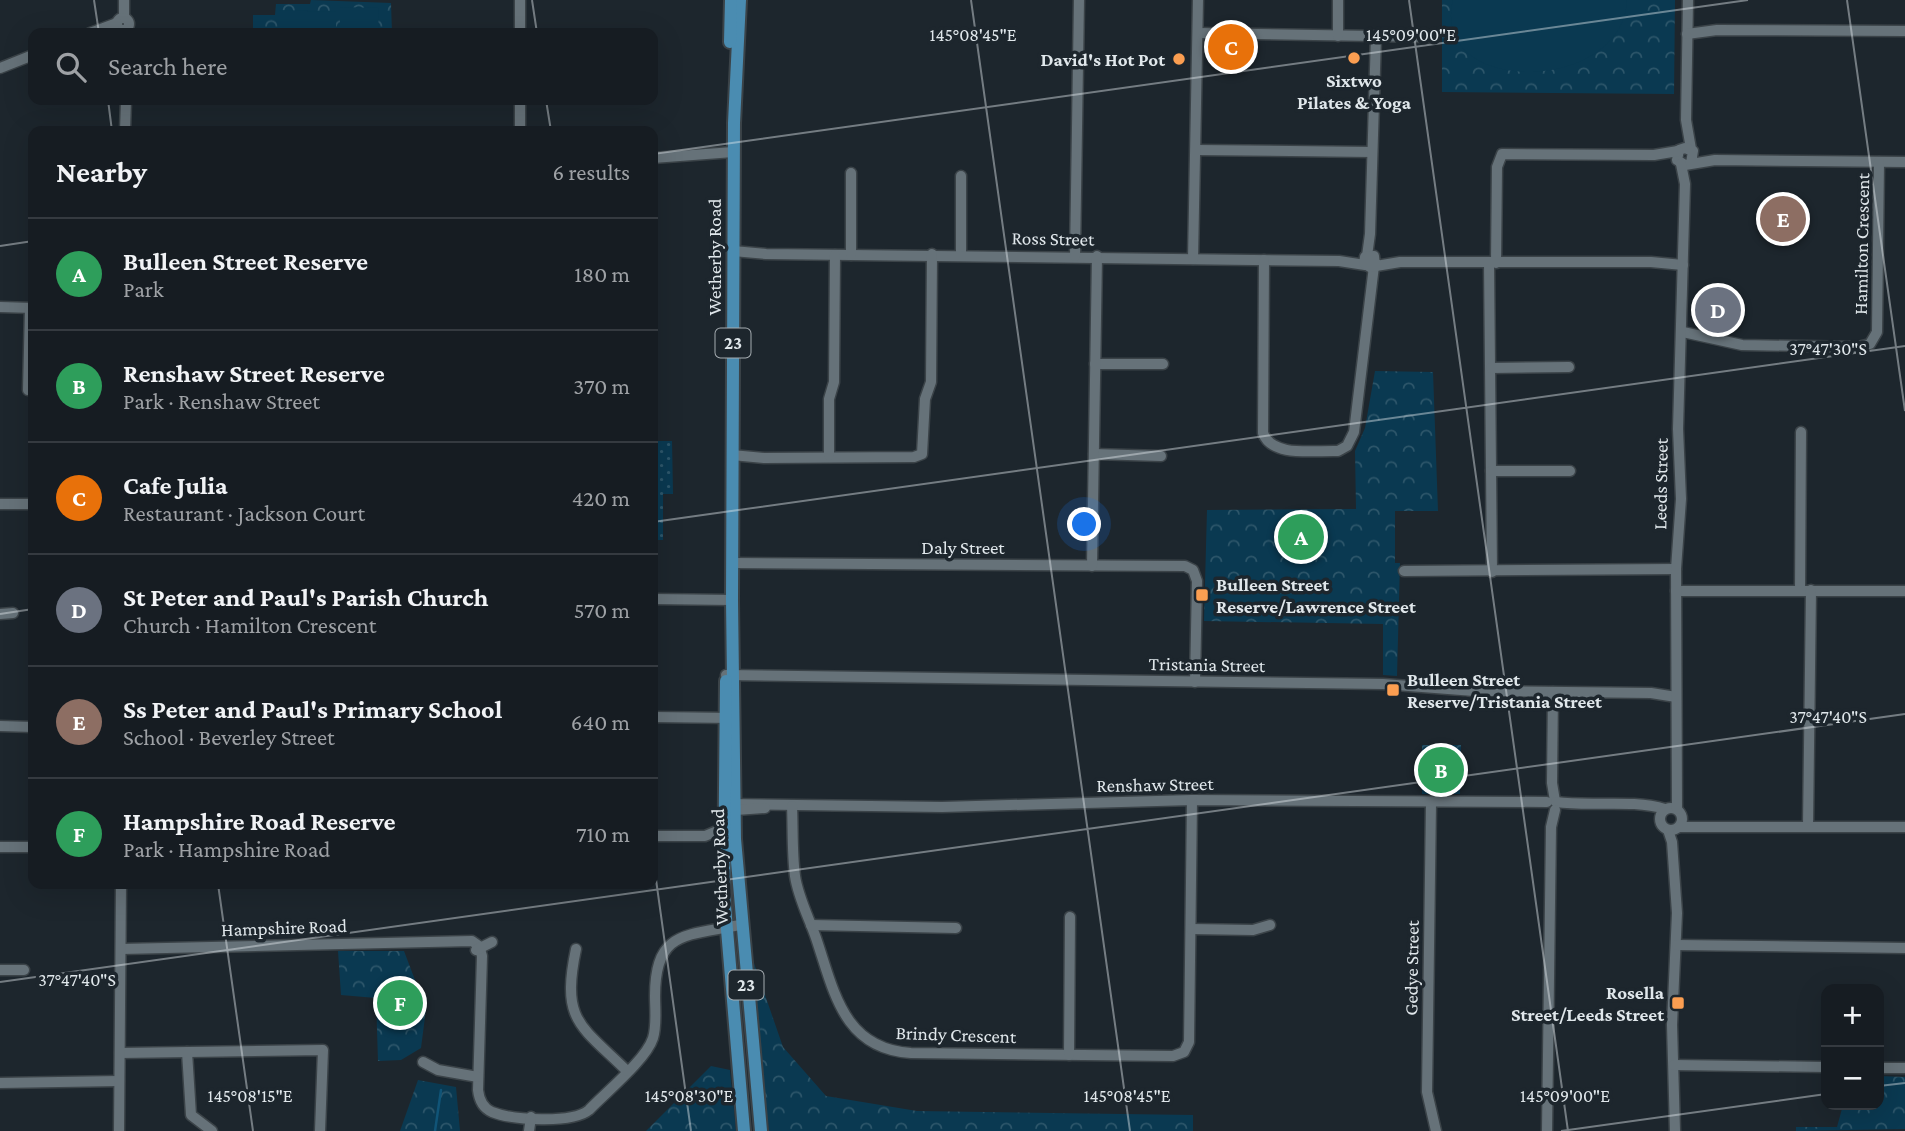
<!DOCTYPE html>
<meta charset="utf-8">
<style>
:root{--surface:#161c22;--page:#23292f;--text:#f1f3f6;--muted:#9ea1a5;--line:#353a40;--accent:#fb9e51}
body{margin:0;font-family:"Crimson Pro",serif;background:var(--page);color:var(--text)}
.controls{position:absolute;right:21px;bottom:21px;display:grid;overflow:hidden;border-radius:14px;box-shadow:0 7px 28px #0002}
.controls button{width:63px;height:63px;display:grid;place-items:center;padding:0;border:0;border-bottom:2px solid var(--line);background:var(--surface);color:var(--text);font:35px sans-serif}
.you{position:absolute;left:1085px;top:525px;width:24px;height:24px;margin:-18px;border:5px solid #fff;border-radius:50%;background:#1a73e8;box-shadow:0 0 0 10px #1a73e833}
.badge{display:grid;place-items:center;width:46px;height:46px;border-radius:50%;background:var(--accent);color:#fff;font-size:23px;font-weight:700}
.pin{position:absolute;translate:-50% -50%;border:4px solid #fff;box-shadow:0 2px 7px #0006}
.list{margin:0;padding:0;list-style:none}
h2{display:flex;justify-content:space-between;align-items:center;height:91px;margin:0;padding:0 28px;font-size:30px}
h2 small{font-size:23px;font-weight:400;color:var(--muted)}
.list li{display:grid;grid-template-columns:46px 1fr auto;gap:21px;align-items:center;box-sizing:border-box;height:112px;padding:0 28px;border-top:2px solid var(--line)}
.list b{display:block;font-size:26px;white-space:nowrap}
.list p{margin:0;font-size:23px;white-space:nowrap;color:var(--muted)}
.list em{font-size:23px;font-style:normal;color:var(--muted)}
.icon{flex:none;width:38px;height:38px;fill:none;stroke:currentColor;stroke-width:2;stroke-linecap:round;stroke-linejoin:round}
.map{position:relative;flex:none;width:1905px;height:1131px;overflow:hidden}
.search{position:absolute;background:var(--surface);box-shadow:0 7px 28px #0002;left:28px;top:28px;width:630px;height:77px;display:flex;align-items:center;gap:18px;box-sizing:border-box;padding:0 24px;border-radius:14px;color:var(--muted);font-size:26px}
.panel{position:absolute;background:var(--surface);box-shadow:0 7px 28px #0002;left:28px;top:126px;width:630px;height:763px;border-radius:14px}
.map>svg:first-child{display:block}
.grass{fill:url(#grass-dots)}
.park{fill:url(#park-crowns)}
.pitch{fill:#0a3951}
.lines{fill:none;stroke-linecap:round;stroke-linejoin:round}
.stream{stroke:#105477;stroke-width:2.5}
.minor-casing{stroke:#3b4348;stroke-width:13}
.major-casing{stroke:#3b4348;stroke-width:16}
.minor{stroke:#667279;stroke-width:10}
.major{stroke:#4a8cb1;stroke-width:12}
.ticks{fill:none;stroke:#e0e7eb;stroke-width:2;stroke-opacity:0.45}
.poi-dot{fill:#fb9e51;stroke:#1d262d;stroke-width:2.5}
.labels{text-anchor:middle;stroke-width:7;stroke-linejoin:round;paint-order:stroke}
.shield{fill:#1d262d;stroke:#a6adb2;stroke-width:2}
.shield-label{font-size:18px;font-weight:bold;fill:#e0e7eb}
.poi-label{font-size:19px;font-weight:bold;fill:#e0e7eb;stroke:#1d262d;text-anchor:end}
.street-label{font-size:19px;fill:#e0e7eb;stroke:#1d262d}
.ticks-label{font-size:18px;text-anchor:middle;fill:#e0e7eb;stroke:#1d262d;stroke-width:7;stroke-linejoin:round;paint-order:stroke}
</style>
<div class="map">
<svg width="1905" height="1131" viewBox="0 0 1905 1131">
<defs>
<pattern id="grass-dots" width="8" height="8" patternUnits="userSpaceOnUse" patternTransform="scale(1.75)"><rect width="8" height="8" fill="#0a3951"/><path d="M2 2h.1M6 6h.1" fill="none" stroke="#2d566a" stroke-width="1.8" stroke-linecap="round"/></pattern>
<pattern id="park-crowns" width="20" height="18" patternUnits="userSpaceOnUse" patternTransform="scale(1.75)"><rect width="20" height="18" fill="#0a3951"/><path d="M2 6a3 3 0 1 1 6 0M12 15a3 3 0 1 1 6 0" fill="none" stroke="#2d566a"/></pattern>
</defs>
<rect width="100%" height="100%" fill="#1d262d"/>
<polygon class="grass" points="653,441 672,441 673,494 663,494 663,540 653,540"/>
<g class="park">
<polygon points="311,0 391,3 392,33 253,33 253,15 275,15 276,4 310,4"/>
<polygon points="1442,0 1675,0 1674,94 1442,92"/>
<polygon points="1375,371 1433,372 1438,511 1395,511 1395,563 1400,563 1397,676 1383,675 1383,624 1204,621 1207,510 1356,509 1355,451 1365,428"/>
<polygon points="1422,745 1461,745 1460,794 1422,794"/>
<polygon points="746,940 783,1047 826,1096 917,1111 1193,1115 1193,1131 769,1131"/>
<polygon points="338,951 404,951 426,1009 421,1048 401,1060 378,1061 376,998 341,995"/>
<polygon points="711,1066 730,1070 736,1131 646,1131"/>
<polygon points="1879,1076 1905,1077 1905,1129 1796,1131 1796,1127 1837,1127 1843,1105 1879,1105"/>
<polygon points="418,1080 456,1087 460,1131 400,1131"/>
</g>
<g class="pitch">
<path d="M1453 0H1627C1623 94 1429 98 1453 0Z"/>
<polygon points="340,7 379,8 378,33 340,33"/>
<polygon points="279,10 336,12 336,33 279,33"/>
</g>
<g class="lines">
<polyline class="stream" points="435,1131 441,1090"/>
<g class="minor-casing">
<g id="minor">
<polyline points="520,0 520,33"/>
<polyline points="1688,0 1686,120 1691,149"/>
<polyline points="124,18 124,0"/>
<circle cx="123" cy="24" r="6"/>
<polyline points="90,33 117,23"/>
<polyline points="1198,33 1433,37"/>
<polyline points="1687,34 1717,30 1905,31"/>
<polyline points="1338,36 1338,0"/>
<polyline points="0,68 33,55"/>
<polyline points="520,100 520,131"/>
<polyline points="125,131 126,100"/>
<polyline points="1197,150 1372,152"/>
<polyline points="653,158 733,152"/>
<polyline points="1691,163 1693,151 1685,148 1679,150 1677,160 1685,165 1715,160 1905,162"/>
<polyline points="961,176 961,254"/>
<polyline points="733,251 766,254 1339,261 1365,265"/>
<polyline points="851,255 851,173"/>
<polyline points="1075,256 1079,0"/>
<polyline points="1367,256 1370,234 1376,36"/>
<polyline points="1193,259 1198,0"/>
<path d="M1264 260 1263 433C1272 458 1315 450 1338 451L1347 446 1354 432 1374 266"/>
<polyline points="1489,263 1492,572"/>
<polyline points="1496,263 1497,167 1502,154 1654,155 1678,151"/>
<polyline points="1375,265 1374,256 1365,257 1364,263 1370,267 1400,262 1651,262 1683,265"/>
<polyline points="0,307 33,308"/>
<polyline points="1683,332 1742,345 1858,347 1870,344 1877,332 1879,162"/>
<polyline points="1095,364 1163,364"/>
<polyline points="1491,368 1569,367"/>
<polyline points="28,390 30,308"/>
<polyline points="1094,454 1161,456"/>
<polyline points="732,455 764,458 914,457 922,454 925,399 931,382 932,254"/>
<polyline points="829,455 829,399 834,382 835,255"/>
<polyline points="1491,471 1570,471"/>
<polyline points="0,504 33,504"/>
<polyline points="732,563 1185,566 1193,570 1197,581 1195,682"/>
<polyline points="1092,566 1097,256"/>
<polyline points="1404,571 1676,569"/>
<polyline points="1800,590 1801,432"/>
<polyline points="1676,591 1905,591"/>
<polyline points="653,599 732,600"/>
<polyline points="0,614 13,613"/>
<polyline points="726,675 1383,684 1474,691 1651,693 1676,697"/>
<polyline points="1553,692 1552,783 1555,801"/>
<polyline points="653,717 733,718"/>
<polyline points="0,726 33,727"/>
<path d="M1556 802C1592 807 1631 799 1665 809"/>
<polyline points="1431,803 1427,1092 1436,1131"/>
<polyline points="728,804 942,807 1192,800 1547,802"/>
<path d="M792 806C793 829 792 853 795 876 798 897 809 918 816 938 834 991 843 1049 911 1053L1173 1056 1184 1052 1189 1042 1192 800"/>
<polyline points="728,807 736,810 765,808"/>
<circle cx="1671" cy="819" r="11"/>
<polyline points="1677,809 1676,569 1681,499 1678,429 1685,184 1681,164"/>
<polyline points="1808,826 1811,590"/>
<polyline points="1679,827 1905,827"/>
<polyline points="1668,830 1672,842 1677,913 1672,1025 1675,1131"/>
<polyline points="653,836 705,836 724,828"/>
<polyline points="0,847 33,847"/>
<polyline points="811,925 956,928"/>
<polyline points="1191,929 1253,930 1270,925"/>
<polyline points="1677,945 1905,948"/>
<path d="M121 949 472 941 479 946 482 956 478 1090C479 1099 483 1108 492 1112 512 1120 572 1124 589 1110 605 1093 646 1060 653 1038 657 1025 655 1009 655 996 655 930 686 936 740 925"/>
<path d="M576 949C561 1021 580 1025 627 1071"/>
<polyline points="476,950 492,942"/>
<polyline points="0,970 24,970"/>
<polyline points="187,1052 191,1115 212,1131"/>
<polyline points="120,1053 323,1050 320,1131"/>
<polyline points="1069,1055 1070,917"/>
<polyline points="423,1062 438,1070 478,1077"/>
<polyline points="1674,1065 1826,1067"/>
<polyline points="1879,1068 1905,1068"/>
<polyline points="0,1083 119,1081"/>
<polyline points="119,1131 121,884"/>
<polyline points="529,1131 531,1117"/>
<polyline points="1547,1131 1551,827 1555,810"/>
</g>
</g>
<g class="major-casing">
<g id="major">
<polyline points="740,0 734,123 732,600 735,839 761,1131"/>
<polyline points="730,42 731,0"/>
<polyline points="726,681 724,894 744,1131"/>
</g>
</g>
<use href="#minor" class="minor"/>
<use href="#major" class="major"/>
</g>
<path class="ticks" d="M94 0 99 33M532 0 537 33M971 0 1130 1131M1409 0 1568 1131M1847 0 1905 411M108 100 112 131M546 100 551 131M653 154 1748 0M0 246 33 241M653 522 1905 346M0 614 33 609M653 858 691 1131M218 884 253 1131M0 982 1905 714M1879 1086 1905 1083M1561 1131 1826 1094"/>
<g class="poi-dot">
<circle cx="1354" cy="58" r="7"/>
<circle cx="1179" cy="59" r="7"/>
<rect x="1195" y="588" width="14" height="14" rx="3.5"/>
<rect x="1386" y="683" width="14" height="14" rx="3.5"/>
<rect x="1671" y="996" width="14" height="14" rx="3.5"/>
</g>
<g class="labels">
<g class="shield">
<rect x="715.5" y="328.5" width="35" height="29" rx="5"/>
<rect x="728.5" y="970.5" width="35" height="29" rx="5"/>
</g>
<g class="shield-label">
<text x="733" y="349">23</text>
<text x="746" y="991">23</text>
</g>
<g class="poi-label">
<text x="1165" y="66">David's Hot Pot</text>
<text x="1354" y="87" text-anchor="middle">Sixtwo<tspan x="1354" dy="22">Pilates &amp; Yoga</tspan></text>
<text x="1216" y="591" text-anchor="start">Bulleen Street<tspan x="1216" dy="22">Reserve/Lawrence Street</tspan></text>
<text x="1407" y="686" text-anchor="start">Bulleen Street<tspan x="1407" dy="22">Reserve/Tristania Street</tspan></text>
<text x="1664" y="999">Rosella<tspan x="1664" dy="22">Street/Leeds Street</tspan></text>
</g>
<g class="street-label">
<text transform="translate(1053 238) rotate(1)" y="7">Ross Street</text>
<text transform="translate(1861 244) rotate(-89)" y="7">Hamilton Crescent</text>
<text transform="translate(714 257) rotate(-90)" y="7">Wetherby Road</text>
<text transform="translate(1660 484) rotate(-89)" y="7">Leeds Street</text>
<text x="963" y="554">Daly Street</text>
<text transform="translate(1207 664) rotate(1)" y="7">Tristania Street</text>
<text transform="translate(1155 784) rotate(-1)" y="7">Renshaw Street</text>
<text transform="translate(719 867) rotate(-92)" y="7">Wetherby Road</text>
<text transform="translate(284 927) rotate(-2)" y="7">Hampshire Road</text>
<text transform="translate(1411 968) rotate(-89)" y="7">Gedye Street</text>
<text transform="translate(956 1034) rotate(2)" y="7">Brindy Crescent</text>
</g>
</g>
<g class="ticks-label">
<text x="973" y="41">145°08'45"E</text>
<text x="1411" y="41">145°09'00"E</text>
<text x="1828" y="355">37°47'30"S</text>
<text x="1828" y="723">37°47'40"S</text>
<text x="77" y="986">37°47'40"S</text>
<text x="250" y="1102">145°08'15"E</text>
<text x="689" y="1102">145°08'30"E</text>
<text x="1127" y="1102">145°08'45"E</text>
<text x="1565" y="1102">145°09'00"E</text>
</g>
</svg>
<div class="controls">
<button>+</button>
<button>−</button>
</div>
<div class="you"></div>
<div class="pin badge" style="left:1301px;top:537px;background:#2e9e5b">A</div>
<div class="pin badge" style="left:1441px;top:770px;background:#2e9e5b">B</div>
<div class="pin badge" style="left:1231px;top:47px;background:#e8710a">C</div>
<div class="pin badge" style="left:1718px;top:310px;background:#6b7280">D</div>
<div class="pin badge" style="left:1783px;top:219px;background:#8d6e63">E</div>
<div class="pin badge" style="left:400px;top:1003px;background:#2e9e5b">F</div>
<div class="search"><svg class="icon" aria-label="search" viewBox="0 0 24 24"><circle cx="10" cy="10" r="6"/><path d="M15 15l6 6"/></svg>Search here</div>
<section class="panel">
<h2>Nearby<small>6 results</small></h2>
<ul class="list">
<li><span class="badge" style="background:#2e9e5b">A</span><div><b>Bulleen Street Reserve</b><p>Park</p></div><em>180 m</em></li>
<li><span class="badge" style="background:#2e9e5b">B</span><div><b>Renshaw Street Reserve</b><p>Park · Renshaw Street</p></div><em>370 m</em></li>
<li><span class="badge" style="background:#e8710a">C</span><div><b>Cafe Julia</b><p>Restaurant · Jackson Court</p></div><em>420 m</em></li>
<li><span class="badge" style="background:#6b7280">D</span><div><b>St Peter and Paul's Parish Church</b><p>Church · Hamilton Crescent</p></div><em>570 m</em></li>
<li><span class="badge" style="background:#8d6e63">E</span><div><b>Ss Peter and Paul's Primary School</b><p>School · Beverley Street</p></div><em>640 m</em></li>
<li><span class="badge" style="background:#2e9e5b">F</span><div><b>Hampshire Road Reserve</b><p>Park · Hampshire Road</p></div><em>710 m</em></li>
</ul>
</section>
</div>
